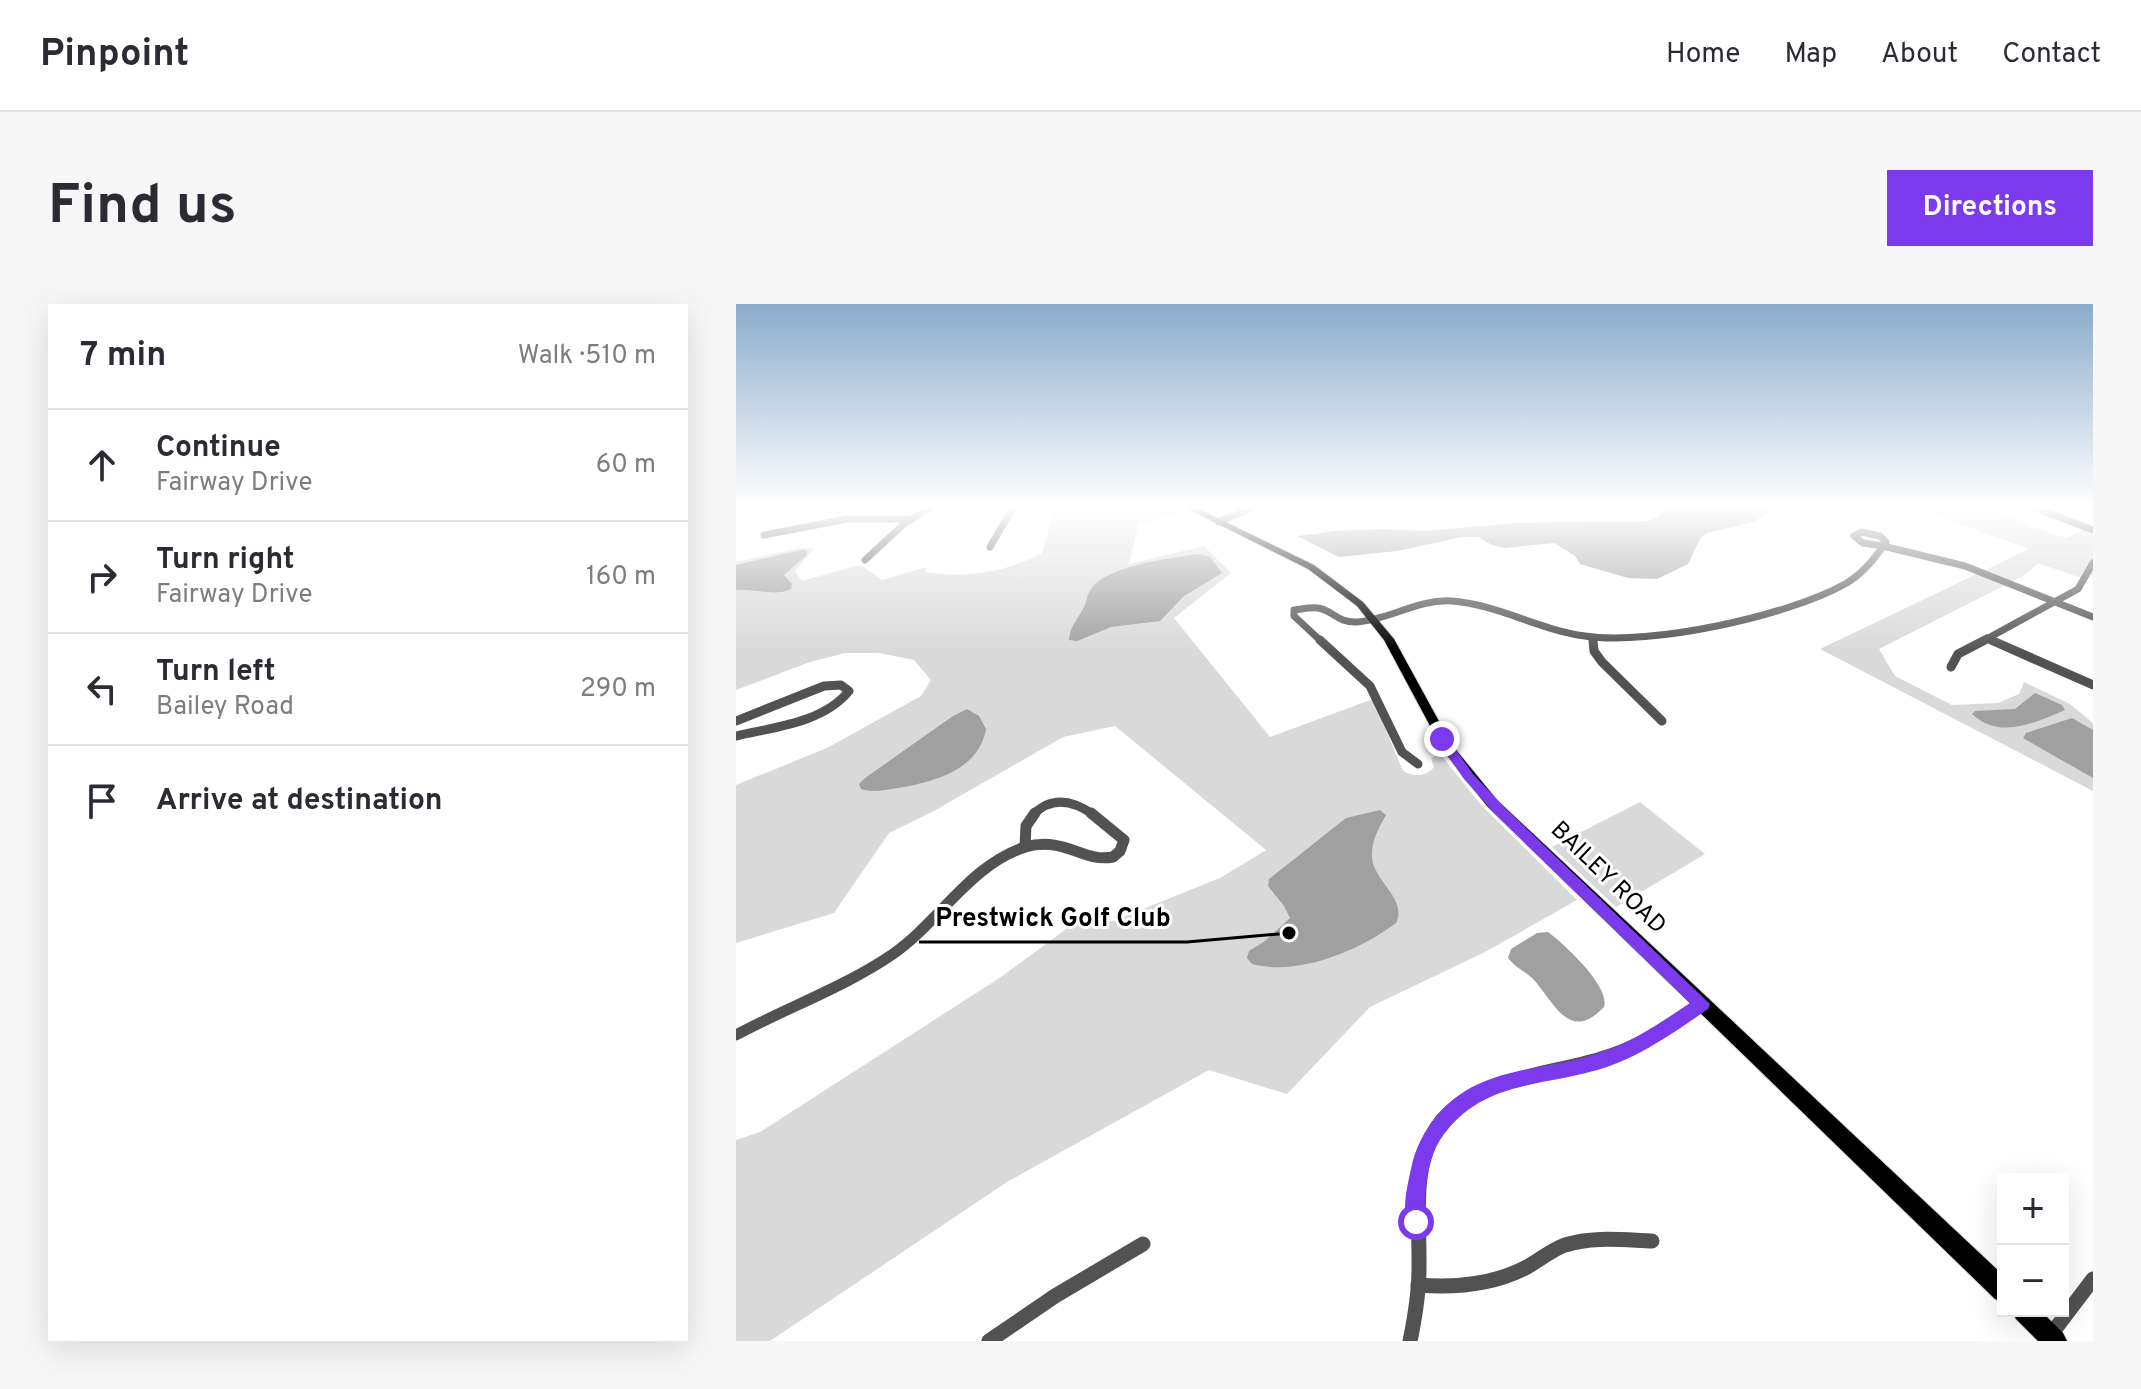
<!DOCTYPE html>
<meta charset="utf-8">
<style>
:root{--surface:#fff;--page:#f7f7f7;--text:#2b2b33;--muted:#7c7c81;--line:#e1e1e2;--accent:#7c3aed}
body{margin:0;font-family:Overpass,sans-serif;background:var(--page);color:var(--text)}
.controls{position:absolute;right:24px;bottom:24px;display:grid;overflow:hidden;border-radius:0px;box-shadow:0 8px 32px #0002}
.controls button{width:72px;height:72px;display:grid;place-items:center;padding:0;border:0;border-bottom:2px solid var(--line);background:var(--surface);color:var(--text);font:40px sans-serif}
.stop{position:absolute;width:24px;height:24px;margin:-18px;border:6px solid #7c3aed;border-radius:50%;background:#fff}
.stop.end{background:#7c3aed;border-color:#fff;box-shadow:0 2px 8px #0008}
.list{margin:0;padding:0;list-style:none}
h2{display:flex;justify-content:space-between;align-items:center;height:104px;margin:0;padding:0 32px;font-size:34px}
h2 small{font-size:26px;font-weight:400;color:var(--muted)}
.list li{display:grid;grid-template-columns:52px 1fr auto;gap:24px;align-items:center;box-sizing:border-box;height:112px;padding:0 32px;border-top:2px solid var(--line)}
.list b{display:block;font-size:30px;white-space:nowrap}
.list p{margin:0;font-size:26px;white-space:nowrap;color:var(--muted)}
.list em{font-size:26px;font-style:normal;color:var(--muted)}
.icon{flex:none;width:44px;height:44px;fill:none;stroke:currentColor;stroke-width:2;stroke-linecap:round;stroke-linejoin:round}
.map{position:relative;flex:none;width:1357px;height:1037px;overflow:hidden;border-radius:0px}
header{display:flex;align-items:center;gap:48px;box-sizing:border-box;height:112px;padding:0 40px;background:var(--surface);border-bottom:2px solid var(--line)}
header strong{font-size:38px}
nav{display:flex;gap:44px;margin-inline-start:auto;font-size:28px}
.intro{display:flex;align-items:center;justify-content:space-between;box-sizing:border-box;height:192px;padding:0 48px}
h1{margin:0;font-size:56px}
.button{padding:20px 36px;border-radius:0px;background:var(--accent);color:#fff;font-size:28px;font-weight:700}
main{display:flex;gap:48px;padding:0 48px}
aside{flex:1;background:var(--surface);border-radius:0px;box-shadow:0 8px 32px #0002}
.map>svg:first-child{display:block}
.green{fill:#d9d9d9}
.water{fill:#a0a0a0}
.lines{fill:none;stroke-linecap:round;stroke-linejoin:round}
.major-casing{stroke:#dbdbdb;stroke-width:2}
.minor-far3{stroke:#525252;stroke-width:7}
.minor-far2{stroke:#525252;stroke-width:9}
.minor-far1{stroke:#525252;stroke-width:11}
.minor{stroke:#525252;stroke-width:15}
.major{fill:#000;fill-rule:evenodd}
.route{fill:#7c3aed}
.labels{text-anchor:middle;stroke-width:6;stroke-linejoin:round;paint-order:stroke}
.street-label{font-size:24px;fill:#000;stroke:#fff}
.leader{fill:none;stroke:#000;stroke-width:3}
.callout-dot{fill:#000;stroke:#fff;stroke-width:3}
.callout-label{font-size:26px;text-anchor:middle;font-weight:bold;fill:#000;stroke:#fff;stroke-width:6;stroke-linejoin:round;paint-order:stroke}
</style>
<header>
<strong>Pinpoint</strong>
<nav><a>Home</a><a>Map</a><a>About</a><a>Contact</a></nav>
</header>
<div class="intro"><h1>Find us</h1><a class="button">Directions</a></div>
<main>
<aside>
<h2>7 min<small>Walk · 510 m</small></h2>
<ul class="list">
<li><svg class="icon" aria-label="ahead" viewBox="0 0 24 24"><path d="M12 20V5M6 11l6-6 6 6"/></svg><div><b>Continue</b><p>Fairway Drive</p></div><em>60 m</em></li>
<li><svg class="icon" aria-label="right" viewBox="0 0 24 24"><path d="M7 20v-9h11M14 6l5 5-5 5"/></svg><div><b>Turn right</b><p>Fairway Drive</p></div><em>160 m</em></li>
<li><svg class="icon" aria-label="left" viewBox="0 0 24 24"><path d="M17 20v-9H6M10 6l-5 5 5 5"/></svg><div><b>Turn left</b><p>Bailey Road</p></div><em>290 m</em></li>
<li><svg class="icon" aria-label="arrive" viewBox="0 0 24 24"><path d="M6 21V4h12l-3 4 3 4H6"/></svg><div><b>Arrive at destination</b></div></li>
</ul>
</aside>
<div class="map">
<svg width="1357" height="1037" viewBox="0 0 1357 1037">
<rect width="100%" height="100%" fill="#fff"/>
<g class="green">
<path d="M319 204H444L451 208 403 219 393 260 468 242 495 269 438 314 534 433 637 395 667 467C677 473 690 473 698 463L695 454 704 450 747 503 841 596 751 647 634 703 551 790 473 766 271 878 34 1037H0V836L24 828 265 673 337 620 377 617 484 574 530 546 379 422 327 433 196 508 153 529 98 609 0 639V481L91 444 185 392 195 376 178 356 143 349H109L74 358 0 386V258L62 244H79L59 267 66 277 119 262H126L146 276 191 263 189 268C230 274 269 269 306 249Z"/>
<polygon points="1180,204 1261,204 1292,221 1330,234 1351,224 1357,226 1357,272 1349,269 1348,275 1302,259 1289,271 1143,345 1159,372 1216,401 1262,399 1283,390 1288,378 1334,400 1357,419 1357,487 1084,345 1293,245"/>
<polygon points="904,498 969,550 880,603 816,543"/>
</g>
<g class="water">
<polygon points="924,204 1040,204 1017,218 971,229 965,233 952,260 921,275 892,274 844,260 839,252 818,239 769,244 756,241 742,233 726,233 661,247 603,253 561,232 600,227 646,225 688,227 778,219 912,217 923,213"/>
<path d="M64 246H71V251L48 271 56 280 55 285C38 293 19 284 0 286V261Z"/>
<path d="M462 250 474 253 486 269 448 292 424 317 375 323 341 337 333 336C334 322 342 315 348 303 351 297 351 290 355 285 371 261 436 254 462 250Z"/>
<path d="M1299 389 1326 401 1329 406C1298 419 1264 436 1236 410L1239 407 1279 405Z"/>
<path d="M231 405 243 412 250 425C243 466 198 478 162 484 149 486 137 489 125 485L123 480 129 474 217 412Z"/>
<polygon points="1336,414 1357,426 1357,474 1287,434 1290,429"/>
<path d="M644 506 650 511C642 525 635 538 636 554 638 577 672 596 660 619 621 648 562 672 516 660L511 654 513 647 529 637 554 614 548 602 532 582 533 575 610 514Z"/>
<path d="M812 628C828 640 875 683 868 703 832 741 817 695 796 674 788 667 779 663 772 654L775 645 801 629Z"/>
</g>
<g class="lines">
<g class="major-casing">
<g id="major">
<polygon points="450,204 461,204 578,261 627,298 658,335 716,441 761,496 1267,971 1267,998 1259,995 751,502 707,446 648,336 621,302 572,265"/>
<polygon points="1276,1007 1305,1007 1327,1029 1331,1037 1302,1037 1280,1015"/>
</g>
</g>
<g class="minor-far3">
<polyline points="1299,204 1357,226"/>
<polyline points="482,218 516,204"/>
<polygon points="1126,228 1144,232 1150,238 1147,242 1127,239 1118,232"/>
<polyline points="28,231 111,215 175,215"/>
<polyline points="254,243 277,204"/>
<polyline points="129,256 169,219 194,204"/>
<polyline points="857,334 857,338"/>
<polyline points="1251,334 1259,338"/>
<path d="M586 338 558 312V306C566 305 575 303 582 304 597 306 601 319 621 318 653 316 682 295 715 297 761 300 803 326 849 332 914 342 1052 312 1109 280 1125 271 1137 257 1147 242L1229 262 1357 313"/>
<polyline points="1245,338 1342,285 1357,259"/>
</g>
<g class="minor-far2">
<polyline points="584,336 634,382 666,448 682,460"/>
<polyline points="857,336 858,347 866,358 926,417"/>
<polyline points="1255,336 1357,381"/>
<polyline points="1215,363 1222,350 1249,336"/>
<path d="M0 417 88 382 105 381 113 387C87 419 38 423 0 432"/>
<path d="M297 511C316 491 338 497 358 511"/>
</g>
<g class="minor-far1">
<polyline points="289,543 290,522 299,509"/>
<path d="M289 543C330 532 347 559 377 553L384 547 388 536 355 509"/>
<path d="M0 731C52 703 109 683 157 650 203 618 234 561 289 543"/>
<polyline points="905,739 966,700"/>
</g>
<g class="minor">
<path d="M682 981C720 984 757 981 791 963 804 956 815 946 829 941 857 932 888 936 916 937"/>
<polyline points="253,1037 319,992 407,940"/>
<path d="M674 1037C679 1013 683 989 683 964 684 890 667 815 757 783 809 764 859 764 909 737"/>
<polyline points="1310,1037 1357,975"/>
</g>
<use href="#major" class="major"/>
</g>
<linearGradient id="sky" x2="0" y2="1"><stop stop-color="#8baccb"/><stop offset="0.58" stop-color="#fff"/><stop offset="1" stop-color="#fff" stop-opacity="0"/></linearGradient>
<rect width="1357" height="349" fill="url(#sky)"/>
<path class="route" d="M702 432H710L737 470 770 505 974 700 972 705C940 727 908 750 871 763 808 784 745 774 704 836 694 852 690 876 689 895 688 906 691 915 687 925L680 928 673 925C665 906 671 884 675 865 679 844 688 827 702 811 745 759 811 769 869 747 900 736 927 717 954 699L760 511 728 475 700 435Z"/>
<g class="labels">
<g class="street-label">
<text transform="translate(873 573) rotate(44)" y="8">BAILEY ROAD</text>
</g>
</g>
<path class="leader" d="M553 629L451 638H183"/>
<circle class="callout-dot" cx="553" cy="629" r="8"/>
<g class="callout-label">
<text x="317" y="622">Prestwick Golf Club</text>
</g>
</svg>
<div class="controls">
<button>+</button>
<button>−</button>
</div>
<div class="stop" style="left:680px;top:918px"></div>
<div class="stop end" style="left:706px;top:435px"></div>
</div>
</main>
